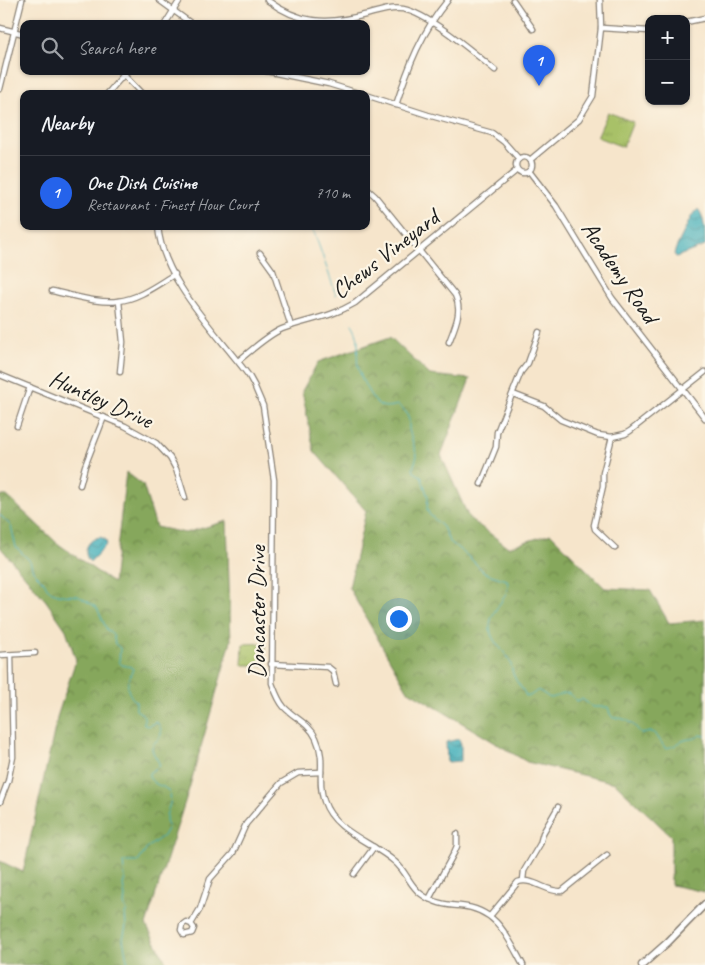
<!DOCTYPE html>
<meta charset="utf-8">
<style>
:root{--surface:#171b24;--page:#20242c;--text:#f1f3f6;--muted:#9ea1a6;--line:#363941;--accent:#2563eb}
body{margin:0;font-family:Caveat,sans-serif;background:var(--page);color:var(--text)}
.controls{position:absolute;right:15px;top:15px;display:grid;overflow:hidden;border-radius:10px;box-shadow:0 1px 4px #0004}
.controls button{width:45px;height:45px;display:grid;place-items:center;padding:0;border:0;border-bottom:1px solid var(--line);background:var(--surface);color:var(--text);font:25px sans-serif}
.you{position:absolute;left:398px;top:618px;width:18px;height:18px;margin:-12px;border:4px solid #fff;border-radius:50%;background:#1a73e8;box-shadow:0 0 0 8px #1a73e833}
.badge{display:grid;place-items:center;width:32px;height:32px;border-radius:50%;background:var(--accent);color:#fff;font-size:16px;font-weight:700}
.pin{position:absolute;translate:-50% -41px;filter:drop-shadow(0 1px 2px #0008)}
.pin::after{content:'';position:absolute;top:26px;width:18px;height:15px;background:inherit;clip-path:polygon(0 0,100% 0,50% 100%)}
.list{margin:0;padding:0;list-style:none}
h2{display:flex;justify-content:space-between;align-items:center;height:65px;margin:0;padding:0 20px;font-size:21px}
h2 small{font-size:16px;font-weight:400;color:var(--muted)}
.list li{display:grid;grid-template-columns:32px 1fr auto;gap:15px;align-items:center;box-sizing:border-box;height:75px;padding:0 20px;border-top:1px solid var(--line)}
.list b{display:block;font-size:19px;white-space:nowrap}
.list p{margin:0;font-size:16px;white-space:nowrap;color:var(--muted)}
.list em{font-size:16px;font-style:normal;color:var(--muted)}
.icon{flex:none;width:28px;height:28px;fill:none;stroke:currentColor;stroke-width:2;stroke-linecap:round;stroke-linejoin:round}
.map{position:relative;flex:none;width:705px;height:965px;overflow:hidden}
.search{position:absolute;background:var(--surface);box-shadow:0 1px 4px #0004;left:20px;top:20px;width:350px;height:55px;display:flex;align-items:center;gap:12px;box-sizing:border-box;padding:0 18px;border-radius:10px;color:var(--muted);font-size:19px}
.panel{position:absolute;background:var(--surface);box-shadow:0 1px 4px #0004;left:20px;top:90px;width:350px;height:140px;border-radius:10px}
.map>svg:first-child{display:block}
.forest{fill:url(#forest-crowns);stroke:#51623c}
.park{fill:url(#park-tufts);stroke:#626e42}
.water{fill:url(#water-waves);stroke:#2d646b}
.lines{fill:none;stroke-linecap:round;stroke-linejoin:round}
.stream{stroke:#3eadba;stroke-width:1}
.street-casing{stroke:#898074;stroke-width:7}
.secondary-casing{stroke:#898074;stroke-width:9}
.street{stroke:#fff;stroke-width:4.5}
.secondary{stroke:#fff;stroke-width:6}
.labels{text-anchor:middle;stroke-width:4.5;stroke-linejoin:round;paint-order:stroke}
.street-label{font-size:24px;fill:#1c1c1c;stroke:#fcf5e5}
</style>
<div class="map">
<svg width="705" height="965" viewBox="0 0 705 965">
<defs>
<pattern id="forest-crowns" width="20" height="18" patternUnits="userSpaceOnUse" patternTransform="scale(1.25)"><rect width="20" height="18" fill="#86a75c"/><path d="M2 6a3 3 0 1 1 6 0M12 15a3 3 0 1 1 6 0" fill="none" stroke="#6d874b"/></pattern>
<pattern id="park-tufts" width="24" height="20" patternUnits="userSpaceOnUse" patternTransform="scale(1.25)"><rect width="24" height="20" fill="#a8c167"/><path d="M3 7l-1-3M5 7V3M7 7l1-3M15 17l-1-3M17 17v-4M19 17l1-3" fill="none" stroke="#90a559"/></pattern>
<pattern id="water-waves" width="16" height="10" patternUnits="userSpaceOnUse" patternTransform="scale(1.25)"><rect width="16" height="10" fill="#3eadba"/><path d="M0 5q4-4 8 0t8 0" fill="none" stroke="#338c96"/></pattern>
</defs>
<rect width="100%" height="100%" fill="#fcf5e5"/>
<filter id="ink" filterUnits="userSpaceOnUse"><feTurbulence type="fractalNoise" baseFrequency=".02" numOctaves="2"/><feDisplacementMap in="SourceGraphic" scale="10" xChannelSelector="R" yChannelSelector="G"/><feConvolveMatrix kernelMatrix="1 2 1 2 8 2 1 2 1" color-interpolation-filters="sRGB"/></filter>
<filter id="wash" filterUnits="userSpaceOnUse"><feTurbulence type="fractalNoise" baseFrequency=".0096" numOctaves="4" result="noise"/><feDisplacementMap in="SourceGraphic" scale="20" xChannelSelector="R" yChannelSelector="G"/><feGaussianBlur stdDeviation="1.12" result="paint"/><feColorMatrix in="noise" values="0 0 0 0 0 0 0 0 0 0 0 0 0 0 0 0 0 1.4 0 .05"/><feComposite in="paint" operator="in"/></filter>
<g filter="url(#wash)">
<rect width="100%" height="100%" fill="#f6e5cb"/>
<g class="forest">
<polygon points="390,337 430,375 470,379 441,455 469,518 508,547 551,534 605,588 650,590 669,623 705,620 705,892 671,885 671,836 615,783 527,762 407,690 349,588 366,511 314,451 302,391 318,362"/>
<polygon points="126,472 143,485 156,527 185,533 227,521 231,641 189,789 146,925 168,965 0,965 0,861 23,872 58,714 76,660 66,630 46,601 0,547 0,496 7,496 57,543 113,583"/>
</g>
<g class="park">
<polygon points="608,112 633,122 623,147 597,137"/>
<polygon points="266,643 265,665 242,665 243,644"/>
</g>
<g class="water">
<path d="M698 209C705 216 705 235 705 246L676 257 674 254 676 248 691 217Z"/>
<path d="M100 537 105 539 107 544 90 562C81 552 88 539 100 537Z"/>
<polygon points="459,739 461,744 461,761 447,762 446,742"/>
</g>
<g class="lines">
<g class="stream">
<path d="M309 226C315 232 315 236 318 243 324 260 330 277 336 295"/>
<path d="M352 324C363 341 355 349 358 366 360 377 372 403 382 406 387 408 393 406 398 405L406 412 409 420V430L417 456 413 468 414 472 421 476 428 497 427 509 429 514 443 527 449 541 470 558 483 571 488 574 507 580C513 597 488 609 490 629 491 641 502 648 508 658 512 663 511 670 514 676 517 684 523 688 526 696H530L538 690 550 698C564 696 566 687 576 701L582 699 593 707H608L610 714 613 718C626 717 635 724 641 734L651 732 655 733 665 748C676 747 676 743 685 740 691 738 695 740 700 735L705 736"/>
<path d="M0 515 11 526 16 547 30 561 33 571 44 582 47 588 52 592 61 595 78 596 93 605 97 608 107 630 113 634 115 644 120 648 119 662 122 665 131 667 133 669C127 683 124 690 136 702V710L144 715V724L147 726 157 722C169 739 151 740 152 749 153 754 158 760 160 765L149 773V777C156 788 163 784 168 791 175 800 166 809 166 819 166 822 168 824 168 827L163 836 148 847 138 862H123L125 878 123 885 125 897 124 905 127 911 125 914 126 926 123 939 127 960 129 965"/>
</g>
</g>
</g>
<g filter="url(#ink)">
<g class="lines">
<g class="street-casing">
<g id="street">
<polyline points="159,0 192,24"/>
<path d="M267 0C299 24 327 25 365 15 377 12 390 7 403 9 429 14 474 53 495 70"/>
<polyline points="513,0 533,29"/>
<polyline points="686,22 705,18"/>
<polyline points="165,24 180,0"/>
<polyline points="0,28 24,34"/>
<polyline points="601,28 649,31"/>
<polyline points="120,71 142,94"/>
<polyline points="266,71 329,84 361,94"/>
<polyline points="0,89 22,0"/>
<polyline points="107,94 127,71"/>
<polyline points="366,95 428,115 492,133 504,142 519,159"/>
<path d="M396 105C408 67 422 31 448 0"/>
<circle cx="524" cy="165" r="8"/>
<polyline points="530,160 579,119 593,96 601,28 600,0"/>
<polyline points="529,171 556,206 612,298 705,418"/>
<path d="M366 188 375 196 455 295C463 311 455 326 449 342"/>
<path d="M158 226C162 280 218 334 249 376L254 385 263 406 274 480 272 683C275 691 278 700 284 707 294 718 309 723 316 738 327 762 316 779 324 801 334 832 373 842 395 862 406 871 410 886 421 894 433 903 446 905 460 906 497 909 507 936 523 965"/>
<polyline points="260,253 273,271 291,326"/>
<path d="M52 291C72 295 99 304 118 301 139 299 158 284 175 274"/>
<polyline points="119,301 123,342 120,372"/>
<path d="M238 361C252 350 266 336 282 329 308 319 330 318 355 303L517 170"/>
<polyline points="0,375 125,426 156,443 170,458 176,469 185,498"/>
<polyline points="513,394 544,406 561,420 598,435 612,437 625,434 630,431 705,372"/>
<polyline points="17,426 30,387"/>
<polyline points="612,437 603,473 603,486 594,525 595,529 615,548"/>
<polyline points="481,484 496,447 497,432 521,372 528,363 539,332"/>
<polyline points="80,485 85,466 104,417"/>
<polyline points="0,655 35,653"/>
<polyline points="271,664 328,667 333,671 336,684"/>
<polyline points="0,802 8,781 13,757 11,655"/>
<polyline points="354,874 374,847"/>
<polyline points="523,880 524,871 540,844 543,833 558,807"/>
<polyline points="429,899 454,853 457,846 457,834"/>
<path d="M490 916 518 882C533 877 547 893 562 891L607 855"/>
<polyline points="191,924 194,928 192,933 184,935 181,930 182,925 186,922 191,924 200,909 210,879 233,853 246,824 281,783 298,773 321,772"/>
</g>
</g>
<g class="secondary-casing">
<polyline id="secondary" points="642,965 668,942 705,904"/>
</g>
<use href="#street" class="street"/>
<use href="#secondary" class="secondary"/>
</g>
</g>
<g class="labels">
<g class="street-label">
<text transform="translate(385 254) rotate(-38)" y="8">Chews Vineyard</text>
<text transform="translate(620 272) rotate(56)" y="8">Academy Road</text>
<text transform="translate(101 399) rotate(24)" y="8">Huntley Drive</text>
<text transform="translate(257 612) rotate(-90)" y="8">Doncaster Drive</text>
</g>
</g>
</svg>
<div class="controls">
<button>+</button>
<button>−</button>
</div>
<div class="you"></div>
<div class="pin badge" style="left:539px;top:86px">1</div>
<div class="search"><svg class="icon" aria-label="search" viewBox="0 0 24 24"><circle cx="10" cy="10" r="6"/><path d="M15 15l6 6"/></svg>Search here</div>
<section class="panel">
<h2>Nearby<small></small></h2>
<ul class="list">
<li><span class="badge">1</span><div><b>One Dish Cuisine</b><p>Restaurant · Finest Hour Court</p></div><em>710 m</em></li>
</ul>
</section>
</div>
